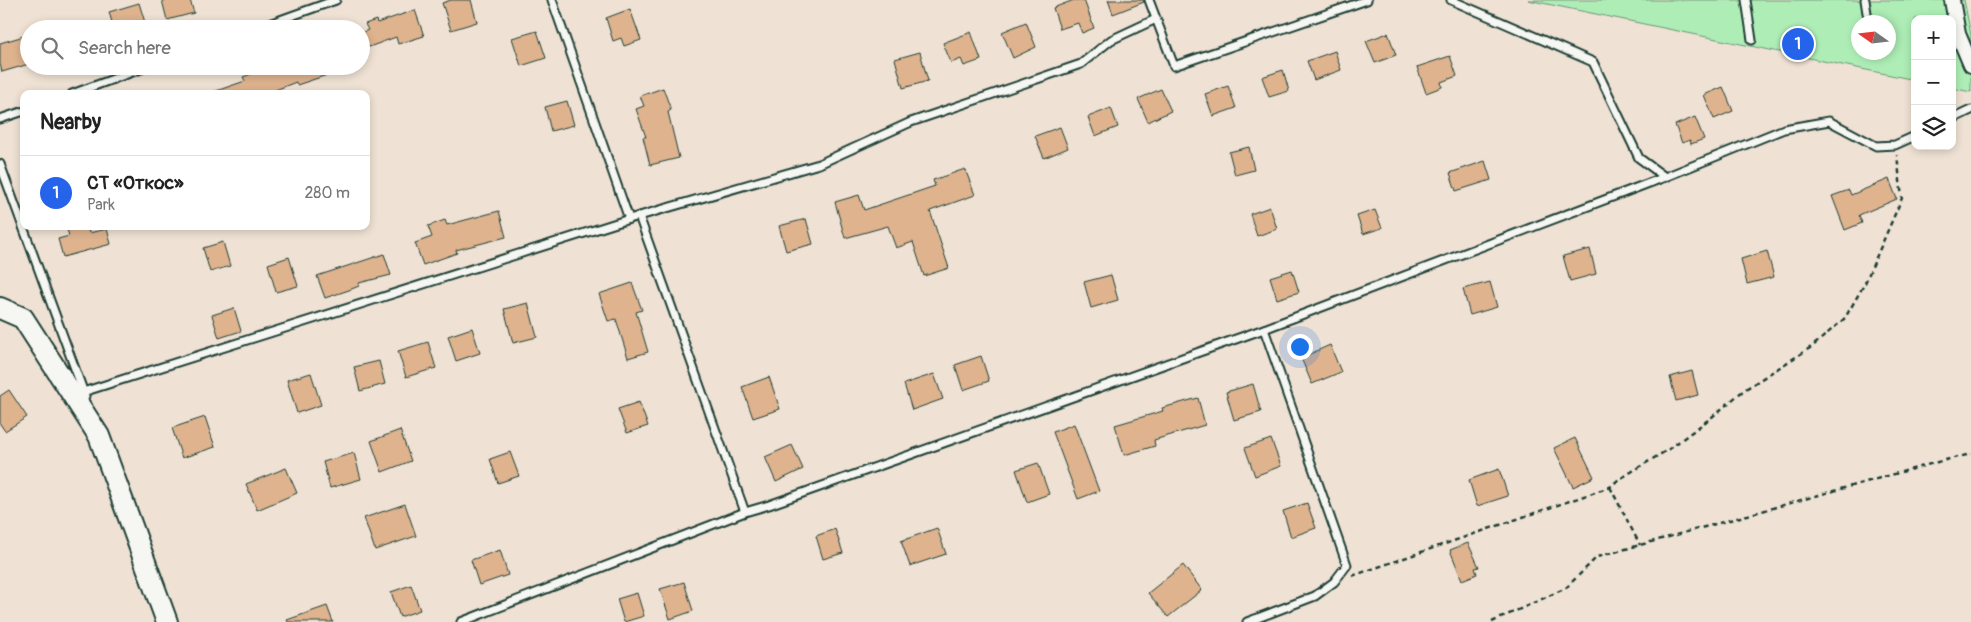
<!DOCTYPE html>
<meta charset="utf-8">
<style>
:root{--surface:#fff;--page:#f6f6f6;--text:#222;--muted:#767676;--line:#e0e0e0;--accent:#2563eb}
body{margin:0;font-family:Pangolin,sans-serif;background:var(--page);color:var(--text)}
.controls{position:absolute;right:15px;top:15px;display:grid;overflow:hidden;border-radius:10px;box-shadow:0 2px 8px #0003}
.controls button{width:45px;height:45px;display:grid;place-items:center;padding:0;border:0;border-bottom:1px solid var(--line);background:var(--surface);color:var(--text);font:25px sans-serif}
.compass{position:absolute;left:1851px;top:15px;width:45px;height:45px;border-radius:50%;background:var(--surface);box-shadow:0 2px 8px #0003;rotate:284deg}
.you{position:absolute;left:1299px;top:346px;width:18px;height:18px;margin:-12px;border:4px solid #fff;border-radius:50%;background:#1a73e8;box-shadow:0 0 0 8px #1a73e833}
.badge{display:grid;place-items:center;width:32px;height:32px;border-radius:50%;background:var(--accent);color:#fff;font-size:16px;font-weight:700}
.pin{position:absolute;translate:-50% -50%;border:2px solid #fff;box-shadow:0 1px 5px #0006}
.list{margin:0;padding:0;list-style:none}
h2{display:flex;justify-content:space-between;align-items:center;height:65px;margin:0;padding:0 20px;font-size:21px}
h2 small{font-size:16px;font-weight:400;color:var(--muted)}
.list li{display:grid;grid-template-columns:32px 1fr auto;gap:15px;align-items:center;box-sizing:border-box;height:75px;padding:0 20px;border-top:1px solid var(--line)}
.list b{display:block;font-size:19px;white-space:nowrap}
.list p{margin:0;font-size:16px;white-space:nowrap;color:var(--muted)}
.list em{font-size:16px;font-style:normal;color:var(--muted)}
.icon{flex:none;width:28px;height:28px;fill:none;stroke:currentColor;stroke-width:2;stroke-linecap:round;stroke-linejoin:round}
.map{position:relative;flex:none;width:1971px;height:622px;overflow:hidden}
.search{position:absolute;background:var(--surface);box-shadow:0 2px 8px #0003;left:20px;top:20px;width:350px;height:55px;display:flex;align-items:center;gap:12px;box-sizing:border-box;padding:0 18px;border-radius:28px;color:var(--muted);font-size:19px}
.panel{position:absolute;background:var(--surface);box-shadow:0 2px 8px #0003;left:20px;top:90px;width:350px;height:140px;border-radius:10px}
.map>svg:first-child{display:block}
.green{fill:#aeeeb6;stroke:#669675;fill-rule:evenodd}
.building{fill:#deb38e;stroke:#1f3d34}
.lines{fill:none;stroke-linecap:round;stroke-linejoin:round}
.lane-casing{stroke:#1f3d34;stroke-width:11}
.street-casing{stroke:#1f3d34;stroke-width:18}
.secondary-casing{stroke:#1f3d34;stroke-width:24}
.path{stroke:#1f3d34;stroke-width:2.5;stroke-dasharray:5 4;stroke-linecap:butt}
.lane{stroke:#f6f6f2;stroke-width:7}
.street{stroke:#f6f6f2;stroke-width:14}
.secondary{stroke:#f6f6f2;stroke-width:20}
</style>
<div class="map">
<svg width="1971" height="622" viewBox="0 0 1971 622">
<rect width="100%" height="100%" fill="#efe2d4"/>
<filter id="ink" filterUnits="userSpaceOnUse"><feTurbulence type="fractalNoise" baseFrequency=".02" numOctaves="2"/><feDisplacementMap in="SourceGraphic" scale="10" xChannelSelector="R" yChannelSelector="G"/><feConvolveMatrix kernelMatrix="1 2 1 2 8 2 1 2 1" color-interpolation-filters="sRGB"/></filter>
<g filter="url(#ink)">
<path class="green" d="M1528 0H1964L1971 35V92L1952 88V19H1915V80ZM1858 22H1888V52H1858Z"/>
<g class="building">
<polygon points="162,0 190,0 194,13 167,20"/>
<polygon points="451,0 471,0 477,22 451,30 442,3"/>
<polygon points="1074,0 1084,0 1094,28 1082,33 1078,23 1060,29 1053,8"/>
<polygon points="1108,0 1144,0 1144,2 1113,14"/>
<polygon points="139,3 147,29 114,29 109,12"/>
<polygon points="630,9 641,40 624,46 621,38 613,41 606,18"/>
<polygon points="415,10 424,36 398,44 396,37 361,50 361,33 368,30 365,24 376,20 377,23"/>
<polygon points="1026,22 1036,47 1013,58 1002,32"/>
<polygon points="537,31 546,58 521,66 512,38"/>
<polygon points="971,32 981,60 964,66 961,59 951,63 943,43"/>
<polygon points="1388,33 1396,55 1375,63 1366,41"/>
<polygon points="24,36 29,53 29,64 2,72 0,64 0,43"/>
<polygon points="1335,51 1341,70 1314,80 1307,61"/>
<polygon points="920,52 928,81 903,88 895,59"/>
<polygon points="1450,56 1457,76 1441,82 1442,87 1426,93 1417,67"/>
<polygon points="272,66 347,66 348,68 297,85 296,82 265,94 214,94 213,92 245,81 243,77"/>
<polygon points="1283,70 1289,91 1269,97 1262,77"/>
<polygon points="1228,86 1236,108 1213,116 1205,94"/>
<polygon points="1723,87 1733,111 1714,119 1704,95"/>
<polygon points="663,88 671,110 668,112 679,158 650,165 643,137 646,137 636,109 644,106 640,96"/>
<polygon points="1161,89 1171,111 1148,122 1138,99"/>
<polygon points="567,101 574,125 551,131 545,107"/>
<polygon points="1111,108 1118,127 1095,136 1088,117"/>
<polygon points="1695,117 1704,139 1691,144 1690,140 1682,143 1675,125"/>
<polygon points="1060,127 1068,148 1044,158 1035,136"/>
<polygon points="1249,147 1254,170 1235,175 1229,152"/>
<polygon points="1485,161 1491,180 1456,191 1450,173"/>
<polygon points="965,169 975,195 930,211 949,268 924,276 913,242 896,248 888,226 845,238 835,202 859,195 864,210 935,186 933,180"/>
<polygon points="1889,179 1897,199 1859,215 1862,223 1845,230 1832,196 1849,190 1851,195"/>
<polygon points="1270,207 1277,229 1257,236 1250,214"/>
<polygon points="1375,210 1382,228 1363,234 1357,216"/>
<polygon points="499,211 506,237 456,250 457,253 423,265 415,243 432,237 428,226 445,220 447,225"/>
<polygon points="806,219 813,244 786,251 779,226"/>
<polygon points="66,226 87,226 89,233 107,229 111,244 63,257 58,239 69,236"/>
<polygon points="223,242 230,266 210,272 203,248"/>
<polygon points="1590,249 1596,274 1570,281 1563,256"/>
<polygon points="1767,251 1774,277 1747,284 1741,259"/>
<polygon points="384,254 391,275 359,283 359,286 349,290 325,298 317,276"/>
<polygon points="289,257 298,286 276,292 268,264"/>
<polygon points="1292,270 1299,292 1277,299 1270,277"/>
<polygon points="1111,275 1118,300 1091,308 1084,282"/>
<polygon points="1490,282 1497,307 1470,315 1463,289"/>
<polygon points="632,283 642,310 636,312 648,352 628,358 616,319 608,321 599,294"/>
<polygon points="528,303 537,337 513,343 504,309"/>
<polygon points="234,308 241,331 219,338 212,315"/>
<polygon points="472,328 480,353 456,361 448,336"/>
<polygon points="428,342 436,368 406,377 398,351"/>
<polygon points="1330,345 1341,372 1312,384 1301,358"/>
<polygon points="981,356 989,381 963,390 955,365"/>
<polygon points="379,361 385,384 360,391 354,367"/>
<polygon points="1692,371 1698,395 1676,401 1670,377"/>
<polygon points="311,373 321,405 297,413 287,380"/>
<polygon points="934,374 943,399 912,410 904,384"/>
<polygon points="769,377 780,409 753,418 742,387"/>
<polygon points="1253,384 1261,412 1234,420 1226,392"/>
<polygon points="9,390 27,417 5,431 0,424 0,396"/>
<polygon points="1198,398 1205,425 1154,440 1155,446 1124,455 1115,425 1163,411 1162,408"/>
<polygon points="639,402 648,426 627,433 618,409"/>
<polygon points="205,417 215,447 182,458 172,428"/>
<polygon points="1074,424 1099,491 1078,499 1053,432"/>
<polygon points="400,430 411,461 382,472 371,441"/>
<polygon points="1575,438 1594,477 1573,487 1554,448"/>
<polygon points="1271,439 1281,466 1255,476 1245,448"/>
<polygon points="792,445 803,469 776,482 765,457"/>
<polygon points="510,452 519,476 498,483 490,459"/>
<polygon points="354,453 361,479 330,488 323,462"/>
<polygon points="1038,463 1049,494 1027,502 1016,470"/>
<polygon points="286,468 297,493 257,510 246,484"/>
<polygon points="1499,469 1508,496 1477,506 1469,480"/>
<polygon points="1307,503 1316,528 1291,537 1283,511"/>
<polygon points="405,504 416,536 375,550 364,518"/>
<polygon points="937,528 946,554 910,566 901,541"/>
<polygon points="835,529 843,553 823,559 816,536"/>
<polygon points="1468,543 1479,567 1475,568 1477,574 1462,580 1450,550"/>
<polygon points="500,550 508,575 479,585 471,560"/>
<polygon points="1183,565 1202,590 1168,617 1148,593"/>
<polygon points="684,582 693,611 670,619 660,589"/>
<polygon points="411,585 420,610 400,617 391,592"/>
<polygon points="637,593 644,616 624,622 617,599"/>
<polygon points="327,606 333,622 288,622 287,620"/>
</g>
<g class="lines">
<g class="lane-casing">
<g id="lane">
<polyline points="1149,0 1174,66 1367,0"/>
<polyline points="1451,0 1593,62 1639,158 1665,177 1784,129 1829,121 1876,146 1895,145 1915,136"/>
<polyline points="1746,0 1752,40"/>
<polyline points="1865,0 1867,13"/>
<polyline points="255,29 336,0"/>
<polyline points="72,94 149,66"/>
<polyline points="0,119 24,111"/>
<polyline points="1952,119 1971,110"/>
<polyline points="0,164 85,396"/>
<polyline points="639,216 745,512"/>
<polyline points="629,219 819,164 911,122 1081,64 1111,40 1156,19"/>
<polyline points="83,392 629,219 552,0"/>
<polyline points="461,622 745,512 769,505 1264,329 1665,177"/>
<polyline points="1247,622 1315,596 1334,582 1347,565 1264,329"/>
</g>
</g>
<g class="street-casing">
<polyline id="street" points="1952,0 1958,34 1971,65"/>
</g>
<g class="secondary-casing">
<polyline id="secondary" points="0,308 23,318 99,436 167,622"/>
</g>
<g class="path">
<polyline points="1610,487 1640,545"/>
<polyline points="1352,576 1610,487 1618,480 1669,449 1712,417 1744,390 1813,346 1845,318 1865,283 1902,198 1897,155"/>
<polyline points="1492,622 1566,588 1597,557 1941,461 1971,454"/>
</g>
<use href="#lane" class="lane"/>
<use href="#street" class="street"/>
<use href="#secondary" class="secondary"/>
</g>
</g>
</svg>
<div class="controls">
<button>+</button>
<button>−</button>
<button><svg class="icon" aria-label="layers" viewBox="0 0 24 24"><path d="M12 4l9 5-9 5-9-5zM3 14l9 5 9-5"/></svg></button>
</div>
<svg class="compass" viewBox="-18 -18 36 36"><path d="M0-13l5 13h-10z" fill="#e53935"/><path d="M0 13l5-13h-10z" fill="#767676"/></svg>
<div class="you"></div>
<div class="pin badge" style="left:1798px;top:44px">1</div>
<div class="search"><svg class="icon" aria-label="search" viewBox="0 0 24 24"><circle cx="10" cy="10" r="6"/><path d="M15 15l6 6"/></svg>Search here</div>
<section class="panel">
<h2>Nearby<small></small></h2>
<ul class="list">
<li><span class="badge">1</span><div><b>СТ «Откос»</b><p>Park</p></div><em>280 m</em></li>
</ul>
</section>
</div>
